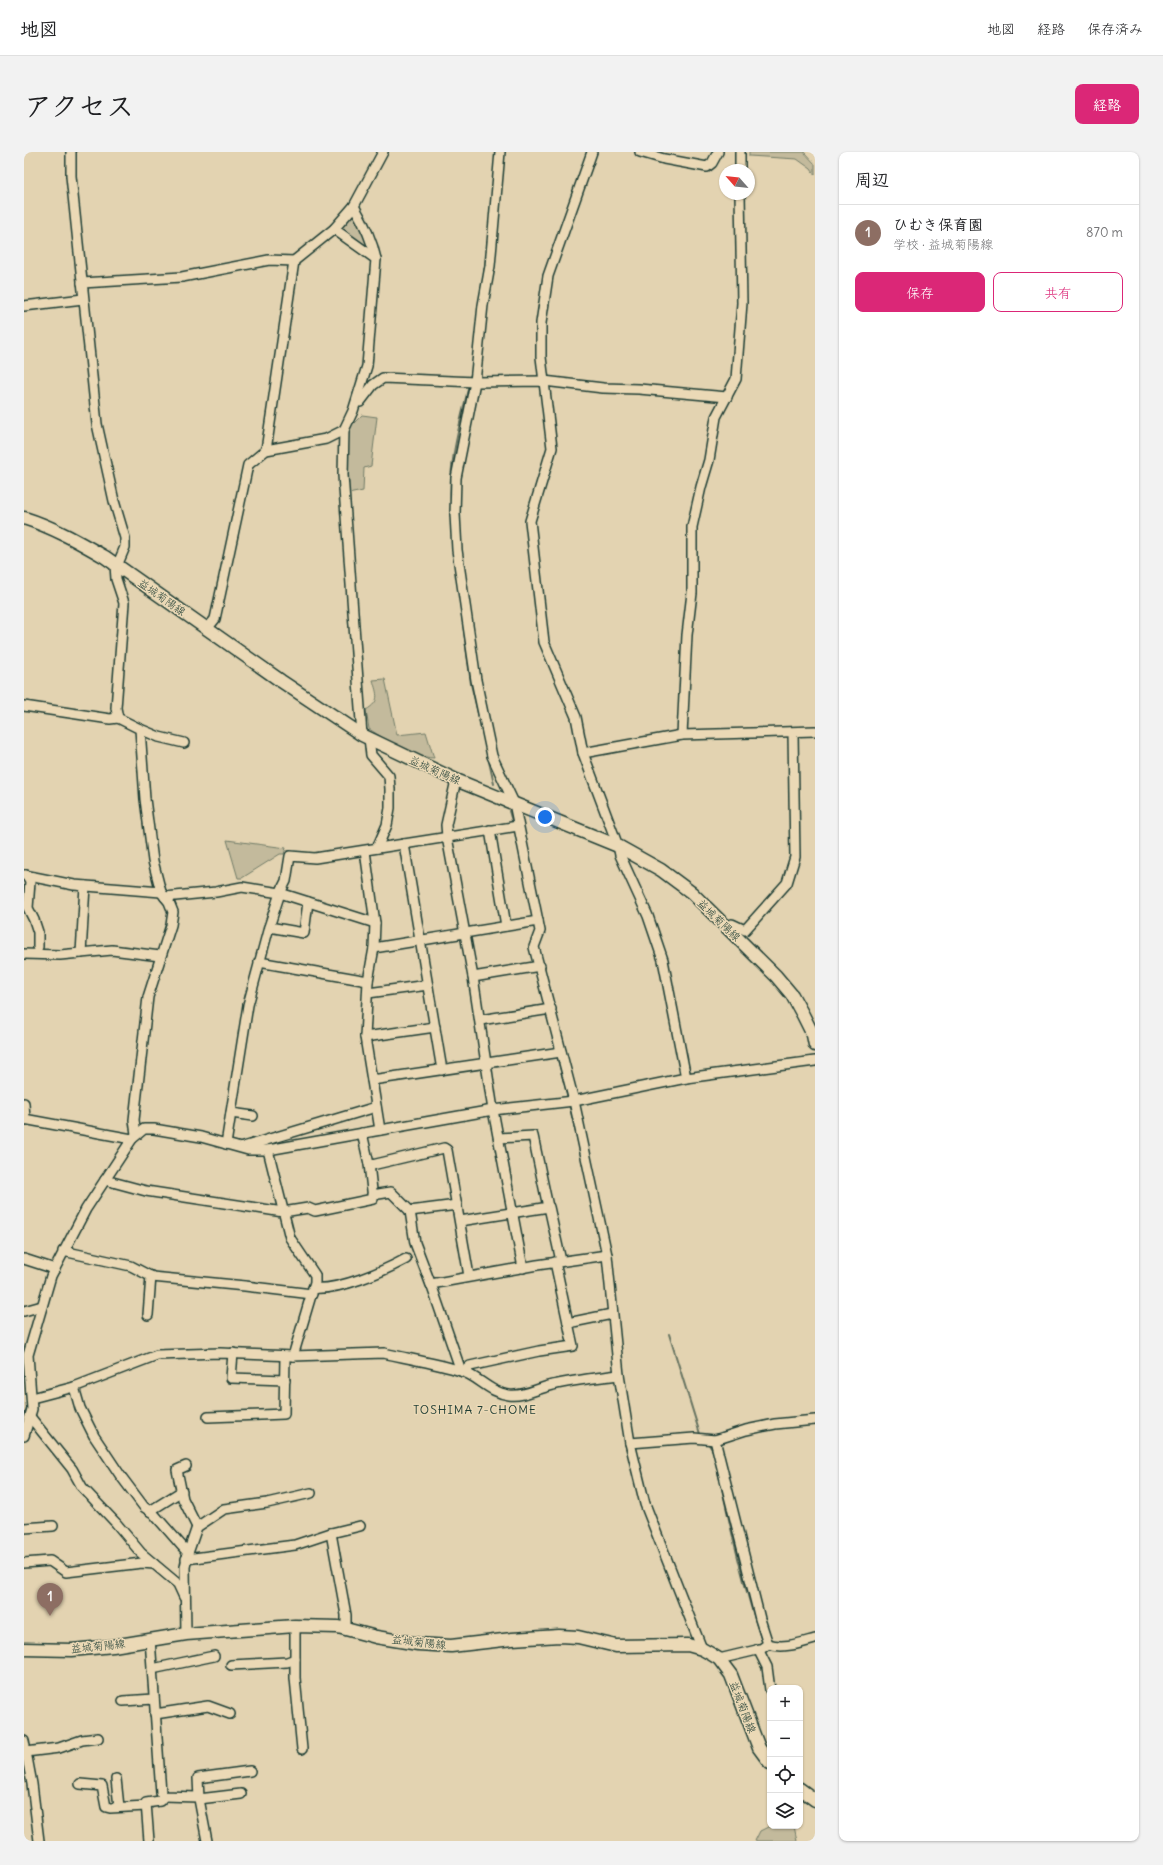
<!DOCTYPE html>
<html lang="ja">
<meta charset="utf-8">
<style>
:root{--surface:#fff;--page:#f2f2f2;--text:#202124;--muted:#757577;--line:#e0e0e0;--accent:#db2777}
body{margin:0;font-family:Delius,"Klee One",sans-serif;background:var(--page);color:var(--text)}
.controls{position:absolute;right:12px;bottom:12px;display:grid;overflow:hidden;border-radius:8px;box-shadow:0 1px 3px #0004}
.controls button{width:36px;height:36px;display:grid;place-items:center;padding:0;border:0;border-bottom:1px solid var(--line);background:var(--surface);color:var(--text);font:20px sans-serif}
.compass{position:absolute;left:695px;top:12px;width:36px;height:36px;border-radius:50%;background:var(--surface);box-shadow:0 1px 3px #0004;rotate:297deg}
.you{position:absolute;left:521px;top:665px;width:14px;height:14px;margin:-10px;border:3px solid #fff;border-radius:50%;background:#1a73e8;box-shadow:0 0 0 6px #1a73e833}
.badge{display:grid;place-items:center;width:26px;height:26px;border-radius:50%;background:var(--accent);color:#fff;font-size:13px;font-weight:700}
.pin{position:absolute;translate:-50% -33px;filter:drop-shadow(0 1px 2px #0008)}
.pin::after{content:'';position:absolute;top:21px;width:14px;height:12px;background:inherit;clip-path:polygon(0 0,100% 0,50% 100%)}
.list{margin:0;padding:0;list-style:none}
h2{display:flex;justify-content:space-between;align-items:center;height:52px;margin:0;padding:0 16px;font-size:17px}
h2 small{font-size:13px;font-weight:400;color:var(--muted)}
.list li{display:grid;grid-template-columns:26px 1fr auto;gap:12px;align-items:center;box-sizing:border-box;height:56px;padding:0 16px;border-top:1px solid var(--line)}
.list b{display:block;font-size:15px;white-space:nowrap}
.list p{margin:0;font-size:13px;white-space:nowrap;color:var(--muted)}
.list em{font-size:13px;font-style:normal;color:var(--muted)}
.actions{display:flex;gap:8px;padding:12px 16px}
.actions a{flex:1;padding:9px 0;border:1px solid var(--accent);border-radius:8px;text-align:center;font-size:14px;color:var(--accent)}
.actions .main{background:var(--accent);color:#fff}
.icon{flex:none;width:22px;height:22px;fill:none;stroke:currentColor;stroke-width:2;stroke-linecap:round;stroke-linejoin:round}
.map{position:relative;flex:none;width:791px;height:1689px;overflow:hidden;border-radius:8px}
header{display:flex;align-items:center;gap:24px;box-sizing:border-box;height:56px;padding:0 20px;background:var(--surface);border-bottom:1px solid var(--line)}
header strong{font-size:19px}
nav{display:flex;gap:22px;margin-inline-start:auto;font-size:14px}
.intro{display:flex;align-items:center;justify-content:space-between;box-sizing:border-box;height:96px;padding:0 24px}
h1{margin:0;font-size:28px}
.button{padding:10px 18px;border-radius:8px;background:var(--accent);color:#fff;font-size:14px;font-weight:700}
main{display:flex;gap:24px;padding:0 24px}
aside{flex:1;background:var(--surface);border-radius:8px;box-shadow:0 1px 3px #0004}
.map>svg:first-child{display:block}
.green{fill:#c3ba9c;stroke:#717c68}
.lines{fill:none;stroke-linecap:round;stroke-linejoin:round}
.stream{stroke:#667361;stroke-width:2}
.minor-casing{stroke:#1f3d34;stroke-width:12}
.major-casing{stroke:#1f3d34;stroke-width:15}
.minor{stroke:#ebd9b6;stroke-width:9}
.major{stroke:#ebd9b6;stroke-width:12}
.labels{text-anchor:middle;stroke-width:3;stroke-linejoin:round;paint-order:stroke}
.street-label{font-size:11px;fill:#1f3d34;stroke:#ebd9b6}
.neighbourhood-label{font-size:12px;letter-spacing:1px;fill:#1f3d34;stroke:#ebd9b6}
</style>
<header>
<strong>地図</strong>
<nav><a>地図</a><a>経路</a><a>保存済み</a></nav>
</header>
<div class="intro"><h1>アクセス</h1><a class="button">経路</a></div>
<main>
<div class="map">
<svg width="791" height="1689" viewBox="0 0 791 1689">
<rect width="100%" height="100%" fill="#e3d3b1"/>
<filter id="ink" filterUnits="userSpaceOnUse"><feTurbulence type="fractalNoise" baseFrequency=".025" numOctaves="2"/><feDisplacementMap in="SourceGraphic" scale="8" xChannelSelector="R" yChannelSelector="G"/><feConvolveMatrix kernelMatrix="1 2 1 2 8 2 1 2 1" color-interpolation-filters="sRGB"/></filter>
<g filter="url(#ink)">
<g class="green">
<polygon points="725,0 780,0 791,12 791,23 787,17 773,7 725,4"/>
<polygon points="328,60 333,64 348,102 313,76"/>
<polygon points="338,263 353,265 347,314 340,316 339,339 324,342 320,281"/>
<path d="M361 527 373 583 402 580 410 606C387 605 364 589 345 577L342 558C357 549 353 543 349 528Z"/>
<polygon points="203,688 262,696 260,702 256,702 218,726 214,726"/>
<polygon points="746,1674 770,1674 773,1689 731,1689 736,1679"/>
</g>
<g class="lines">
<g class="stream">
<polyline points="460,120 462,105"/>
<polyline points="446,226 448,218"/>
<path d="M427 352C424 312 436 272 445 233"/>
<polyline points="432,419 447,532 461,591"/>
<polyline points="464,605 470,632"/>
<polyline points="485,659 488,669"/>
<polyline points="507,756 508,764"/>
<polyline points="529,886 531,893"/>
<polyline points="533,904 543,941"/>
<polyline points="545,952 556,998"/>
<polyline points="645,1182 676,1282"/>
<polyline points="684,1291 689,1299"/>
<path d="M691 1305C705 1368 718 1431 739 1492"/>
<polyline points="744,1497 759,1498"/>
</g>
<g class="minor-casing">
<g id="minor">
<polyline points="47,0 47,24 73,272 90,349 101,386 101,395 93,414"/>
<polyline points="476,0 466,114 459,153 451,230 432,326 431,362 433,398 452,528 468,604 490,651 516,779 510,795 550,949 583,1103 595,1223 606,1291 621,1352 678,1497"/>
<polyline points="568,0 524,124 517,171 517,205 528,296 506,369 520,490 552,565 559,601 594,694 596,703 624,764 639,808 662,926"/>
<polyline points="616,0 640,7 683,15 688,11 694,0"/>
<polyline points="716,18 716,0"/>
<path d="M330 54C340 71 348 88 352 107"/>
<polyline points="310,77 352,107 343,214 329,259 320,278 319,323 338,583"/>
<polyline points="58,131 158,125 245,108 270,109 310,77 330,54 359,0"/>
<polyline points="0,154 59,147"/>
<polyline points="336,250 349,233 359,226 451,230 520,229 579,236 615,237 703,245"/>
<polyline points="242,298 270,109"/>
<polyline points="91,413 92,427 100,451 92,556 94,566 116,577 121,647 129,709 137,740 145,750 149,760 147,773 124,845 110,968 112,982"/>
<polyline points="183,477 191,467 224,313 242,298 302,287 320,278"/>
<polyline points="0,554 86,567 94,566"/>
<polyline points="116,577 135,585 160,591"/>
<polyline points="658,583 663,483 668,441 668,375 677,335 685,308 692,265 712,227 718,151 716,42"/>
<polyline points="345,586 347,603 365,624 366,637 366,656 363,673 353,696"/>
<polyline points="559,601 658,583 791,579"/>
<polyline points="432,628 422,673 423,685 449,825 469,958 499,1116"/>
<polyline points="466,678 482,774"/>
<polyline points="380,692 418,918"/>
<polyline points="341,699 351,771 350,796 344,829 341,885 356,978"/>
<polyline points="0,723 50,733 137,740"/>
<polyline points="2,723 6,730 4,756 10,768 14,780 14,795"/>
<polyline points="141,745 192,740 218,735 256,741 351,771"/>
<polyline points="245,775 280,781 284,750"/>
<polyline points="704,776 708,772 721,778 763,731 771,705 769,581"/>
<polyline points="350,796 514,769"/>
<polyline points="57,801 61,734"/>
<polyline points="0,802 36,803 88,798 136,804"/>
<polyline points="235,810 344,829"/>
<polyline points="449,825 516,814"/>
<polyline points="344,841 404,833"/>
<polyline points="456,868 527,857"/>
<polyline points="341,885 411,875"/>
<polyline points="348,928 537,900"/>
<polyline points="0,951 1,968"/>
<polyline points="207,961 229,964"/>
<polyline points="0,967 108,987"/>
<polyline points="338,981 345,1012 348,1013 420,996 423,998 445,1124"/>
<polyline points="475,986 509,984 524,1055"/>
<polyline points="202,992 224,853 245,775 256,741 262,729 266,704 291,706 494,674"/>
<polyline points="219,995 352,955"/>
<polyline points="244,998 266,1086 291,1123 291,1130 269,1204"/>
<polyline points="81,1028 122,1039 259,1060 284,1056 291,1059 349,1047 345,1012"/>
<polyline points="348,1043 367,1040 386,1059 391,1091 407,1133"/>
<polyline points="386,1059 433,1053"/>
<polyline points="436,1069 525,1055 537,1109"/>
<polyline points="39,1099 107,1114 128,1125 221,1134 288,1142"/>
<polyline points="0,1107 31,1117"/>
<path d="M289 1136C314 1139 360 1119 382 1107"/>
<polyline points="0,1159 18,1154"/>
<polyline points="124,1163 127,1124"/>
<polyline points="544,1171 588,1162"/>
<polyline points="209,1201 207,1226 261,1228"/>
<polyline points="437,1219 407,1132 513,1113 583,1103"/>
<polyline points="439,1220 446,1214 515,1199 549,1194 531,1110"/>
<polyline points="50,1235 56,1256 70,1284 96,1323 120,1355 129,1361 164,1401"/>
<path d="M8 1246 50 1235 133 1203 196 1201 269 1204 360 1201C385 1207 412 1211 437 1219 454 1224 466 1241 485 1243 500 1245 514 1236 529 1233 550 1228 572 1226 595 1223"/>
<polyline points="184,1265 260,1262 261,1204"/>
<polyline points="7,1266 48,1317 58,1335 92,1371 117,1401 154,1432 160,1445"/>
<polyline points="0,1284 8,1257 4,1203 27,1124 62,1057 108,987 120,977 130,977 177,985 224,998 244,998 469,958 550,949 662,926 791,909"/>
<polyline points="691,1288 736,1467 744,1492"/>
<polyline points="606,1291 670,1286 691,1288 722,1278 751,1272 791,1268"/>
<polyline points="162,1314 153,1318 159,1347 173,1375"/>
<polyline points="126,1359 158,1339"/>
<polyline points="0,1376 29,1374"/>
<polyline points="307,1381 322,1463 322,1477"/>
<polyline points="162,1407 271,1393 307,1381 336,1374"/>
<polyline points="0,1411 26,1409 42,1420 118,1411 130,1412"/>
<polyline points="271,1474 271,1526 278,1597"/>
<polyline points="162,1482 161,1415 164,1401 173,1375 200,1357 243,1351 287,1341"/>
<polyline points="126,1487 137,1641 140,1644 173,1645 175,1647 183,1689"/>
<polyline points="734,1497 743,1515 746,1538"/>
<path d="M695 1507 737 1497 744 1492C760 1497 776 1491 791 1487"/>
<polyline points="207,1513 263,1510 271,1507"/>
<polyline points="128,1517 190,1504"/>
<polyline points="99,1549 130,1547"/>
<polyline points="131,1562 184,1554 206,1562"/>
<polyline points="0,1589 8,1632 15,1689"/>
<polyline points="2,1600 35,1596 58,1588 74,1586"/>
<polyline points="92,1627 95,1655"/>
<polyline points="56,1632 78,1634 82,1655 86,1656 122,1654"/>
<polyline points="217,1642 175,1647 174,1626 226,1619"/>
<polyline points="125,1689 122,1651 136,1649 140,1644"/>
</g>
</g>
<g class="major-casing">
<g id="major">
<path d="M0 366C29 375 55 390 81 405L257 529 338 583 432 628 594 694 637 718 668 741 752 824 768 843 779 863 789 883 791 893"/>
<polyline points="0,1497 48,1498 89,1494 162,1482 271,1474 314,1475 352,1485 394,1492 427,1494 488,1487 535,1484 554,1485 592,1494 664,1493 678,1497 687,1502 695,1507 707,1523 735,1596 746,1611"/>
<polyline points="776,1637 791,1648"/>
</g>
</g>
<use href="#minor" class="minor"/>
<use href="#major" class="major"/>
</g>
</g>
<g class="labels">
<g class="street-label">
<text transform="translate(138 445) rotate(35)" y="4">益城菊陽線</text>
<text transform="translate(411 618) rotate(24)" y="4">益城菊陽線</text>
<text transform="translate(695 768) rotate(44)" y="4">益城菊陽線</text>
<text transform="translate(395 1490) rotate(6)" y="4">益城菊陽線</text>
<text transform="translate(74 1494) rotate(-6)" y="4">益城菊陽線</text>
<text transform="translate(719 1555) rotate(69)" y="4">益城菊陽線</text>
</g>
<g class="neighbourhood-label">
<text x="451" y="1262">TOSHIMA 7-CHOME</text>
</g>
</g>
</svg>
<div class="controls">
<button>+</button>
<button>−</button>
<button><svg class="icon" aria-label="locate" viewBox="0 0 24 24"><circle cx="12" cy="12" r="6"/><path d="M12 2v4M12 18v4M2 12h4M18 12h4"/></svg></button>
<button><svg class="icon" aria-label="layers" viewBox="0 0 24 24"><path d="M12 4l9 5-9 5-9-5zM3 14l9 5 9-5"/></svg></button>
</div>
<svg class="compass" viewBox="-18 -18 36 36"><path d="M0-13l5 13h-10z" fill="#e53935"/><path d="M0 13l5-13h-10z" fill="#757577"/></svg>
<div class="you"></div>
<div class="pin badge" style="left:26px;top:1464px;background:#8d6e63">1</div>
</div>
<aside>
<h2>周辺<small></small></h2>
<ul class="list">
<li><span class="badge" style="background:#8d6e63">1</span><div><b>ひむき保育園</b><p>学校 · 益城菊陽線</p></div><em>870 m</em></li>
</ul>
<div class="actions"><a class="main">保存</a><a>共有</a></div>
</aside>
</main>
